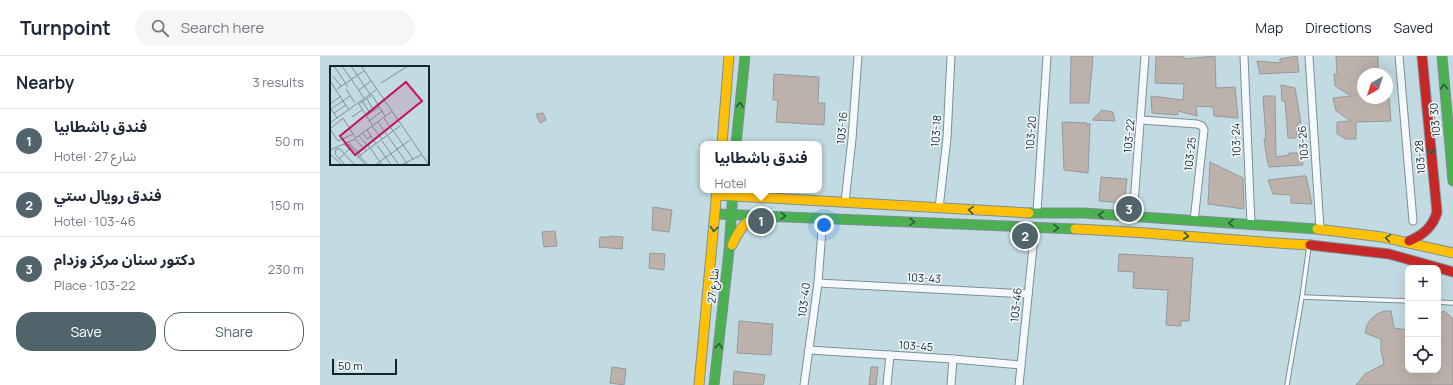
<!DOCTYPE html>
<meta charset="utf-8">
<style>
:root{--surface:#fff;--page:#f6f6f7;--text:#1f2937;--muted:#747a83;--line:#e0e1e3;--accent:#52646b}
body{margin:0;font-family:Manrope,"Noto Sans Arabic",sans-serif;background:var(--page);color:var(--text)}
.controls{position:absolute;right:12px;bottom:12px;display:grid;overflow:hidden;border-radius:8px;box-shadow:0 4px 16px #0002}
.controls button{width:36px;height:36px;display:grid;place-items:center;padding:0;border:0;border-bottom:1px solid var(--line);background:var(--surface);color:var(--text);font:20px sans-serif}
.compass{position:absolute;left:1037px;top:12px;width:36px;height:36px;border-radius:50%;background:var(--surface);box-shadow:0 4px 16px #0002;rotate:219deg}
.scale{position:absolute;left:12px;bottom:10px;width:65px;box-sizing:border-box;padding-left:4px;border:2px solid #15252b;border-top:0;font-size:11px;line-height:14px;white-space:nowrap;color:#15252b;-webkit-text-stroke:3px #f2fafd;paint-order:stroke}
.you{position:absolute;left:504px;top:169px;width:14px;height:14px;margin:-10px;border:3px solid #fff;border-radius:50%;background:#1a73e8;box-shadow:0 0 0 6px #1a73e833}
.badge{display:grid;place-items:center;width:26px;height:26px;border-radius:50%;background:var(--accent);color:#fff;font-size:13px;font-weight:700}
.pin{position:absolute;translate:-50% -50%;border:2px solid #fff;box-shadow:0 1px 4px #0006}
.popup{position:absolute;left:380px;top:85px;width:122px;height:52px;box-sizing:border-box;display:grid;place-content:center;border-radius:8px;background:var(--surface);filter:drop-shadow(0 1px 3px #0005);font-size:13px;white-space:nowrap;color:var(--muted)}
.popup b{font-size:15px;color:var(--text)}
.popup::after{content:'';position:absolute;left:50%;top:100%;margin-left:-8px;border:8px solid transparent;border-top-color:var(--surface)}
.list{margin:0;padding:0;list-style:none}
h2{display:flex;justify-content:space-between;align-items:center;height:52px;margin:0;padding:0 16px;font-size:17px}
h2 small{font-size:13px;font-weight:400;color:var(--muted)}
.list li{display:grid;grid-template-columns:26px 1fr auto;gap:12px;align-items:center;box-sizing:border-box;height:64px;padding:0 16px;border-top:1px solid var(--line)}
.list b{display:block;font-size:15px;white-space:nowrap}
.list p{margin:0;font-size:13px;white-space:nowrap;color:var(--muted)}
.list em{font-size:13px;font-style:normal;color:var(--muted)}
.actions{display:flex;gap:8px;padding:12px 16px}
.actions a{flex:1;padding:9px 0;border:1px solid var(--accent);border-radius:16px;text-align:center;font-size:14px;color:var(--accent)}
.actions .main{background:var(--accent);color:#fff}
.icon{flex:none;width:22px;height:22px;fill:none;stroke:currentColor;stroke-width:2;stroke-linecap:round;stroke-linejoin:round}
.map{position:relative;flex:none;width:1133px;height:329px;overflow:hidden}
header{display:flex;align-items:center;gap:24px;box-sizing:border-box;height:56px;padding:0 20px;background:var(--surface);border-bottom:1px solid var(--line)}
header strong{font-size:19px}
nav{display:flex;gap:22px;margin-inline-start:auto;font-size:14px}
.search{width:280px;height:36px;background:var(--page);display:flex;align-items:center;gap:10px;box-sizing:border-box;padding:0 14px;border-radius:22px;color:var(--muted);font-size:15px}
main{display:flex}
aside{flex:1;background:var(--surface)}
.map>svg:first-child{display:block}
.building{fill:#bdb1ac;stroke:#95999a}
.lines{fill:none;stroke-linecap:round;stroke-linejoin:round}
.lane-casing{stroke:#7d8f95;stroke-width:5.5}
.street-casing{stroke:#7d8f95;stroke-width:9}
.fast-casing{stroke:#7d8f95;stroke-width:11}
.slow-casing{stroke:#7d8f95;stroke-width:11}
.jam-casing{stroke:#7d8f95;stroke-width:11}
.lane{stroke:#f6f9fb;stroke-width:3.5}
.street{stroke:#f6f9fb;stroke-width:7}
.fast{stroke:#4caf50;stroke-width:9}
.slow{stroke:#ffc107;stroke-width:9}
.jam{stroke:#c62828;stroke-width:9}
.oneway{stroke:#2b5c3a}
.labels{text-anchor:middle;stroke-width:3;stroke-linejoin:round;paint-order:stroke}
.street-label{font-size:11px;fill:#15252b;stroke:#f2fafd}
.inset-road{fill:none;stroke:#7d9299;stroke-width:1}
.view{fill:#c2185b;fill-opacity:0.15;stroke:#c2185b;stroke-width:2}
.inset-edge{fill:none;stroke:#15252b;stroke-width:2}
</style>
<header>
<strong>Turnpoint</strong>
<div class="search"><svg class="icon" aria-label="search" viewBox="0 0 24 24"><circle cx="10" cy="10" r="6"/><path d="M15 15l6 6"/></svg>Search here</div>
<nav><a>Map</a><a>Directions</a><a>Saved</a></nav>
</header>
<main>
<aside>
<h2>Nearby<small>3 results</small></h2>
<ul class="list">
<li><span class="badge">1</span><div><b>فندق باشطابيا</b><p>Hotel · شارع 27</p></div><em>50 m</em></li>
<li><span class="badge">2</span><div><b>فندق رويال ستي</b><p>Hotel · 103-46</p></div><em>150 m</em></li>
<li><span class="badge">3</span><div><b>دكتور سنان مركز وزدام</b><p>Place · 103-22</p></div><em>230 m</em></li>
</ul>
<div class="actions"><a class="main">Save</a><a>Share</a></div>
</aside>
<div class="map">
<svg width="1133" height="329" viewBox="0 0 1133 329">
<rect width="100%" height="100%" fill="#c2dae2"/>
<g class="building">
<polygon points="751,0 773,0 769,47 750,47"/>
<polygon points="836,0 864,0 864,3 895,0 896,32 915,31 918,62 894,60 893,51 876,50 877,60 858,55 858,59 832,57 831,40 863,44 864,28 835,27"/>
<polygon points="977,0 979,16 940,18 937,5 960,7 960,3"/>
<polygon points="1016,0 1058,0 1058,14 1043,15 1043,42 1069,42 1071,65 1036,66 1036,83 1026,83 1017,78 1017,66 1031,65 1016,55 1013,42 1031,40 1015,30 1014,18 1017,18"/>
<polygon points="454,18 499,21 498,47 505,47 504,69 456,66 458,44 453,44"/>
<polygon points="961,29 975,32 981,67 978,67 976,82 968,82 965,45 962,45"/>
<polygon points="943,40 955,40 956,101 969,99 969,97 981,97 983,109 949,111 947,103 944,83 946,83"/>
<polygon points="782,54 793,56 795,65 772,64"/>
<polygon points="223,57 226,64 220,67 216,58"/>
<polygon points="742,66 767,67 767,70 770,67 768,117 744,114"/>
<polygon points="890,106 923,122 924,153 888,148"/>
<polygon points="982,120 986,120 992,148 971,147 971,139 953,138 948,124"/>
<polygon points="781,121 807,123 804,147 779,145"/>
<polygon points="333,151 352,154 349,176 332,174"/>
<polygon points="235,175 237,190 224,191 222,176"/>
<polygon points="290,180 303,181 302,193 279,191 280,181 290,181"/>
<polygon points="330,197 345,198 344,214 329,212"/>
<polygon points="799,198 873,202 869,265 861,265 861,270 846,269 848,234 813,232 814,216 798,215"/>
<polygon points="1064,255 1071,255 1074,272 1088,274 1088,314 1118,314 1118,258 1124,255 1133,263 1133,329 1036,329 1045,318 1064,308 1061,295 1061,283 1045,277 1047,269 1051,263 1057,258"/>
<polygon points="419,265 453,268 451,299 417,297"/>
<polygon points="292,311 306,313 304,329 290,327"/>
<polygon points="551,311 558,311 556,329 549,329"/>
<polygon points="414,315 445,319 443,329 413,329"/>
</g>
<g class="lines">
<g class="lane-casing">
<g id="lane">
<polyline points="982,241 1088,245"/>
<polyline points="1118,246 1133,247"/>
<polyline points="967,329 982,241 989,190"/>
</g>
</g>
<g class="street-casing">
<g id="street">
<polyline points="924,0 931,168"/>
<polyline points="989,0 1000,173"/>
<polyline points="1079,0 1093,165"/>
<polyline points="821,64 877,68 882,70 884,74 874,165"/>
<polyline points="525,146 532,83 538,0"/>
<polyline points="619,152 627,82 631,0"/>
<polyline points="717,156 727,0"/>
<polyline points="813,161 825,0"/>
<polyline points="498,227 708,238"/>
<polyline points="489,294 633,303 701,309"/>
<polyline points="484,329 498,227 503,161"/>
<polyline points="567,329 570,299"/>
<polyline points="631,329 633,303"/>
<polyline points="699,329 715,171"/>
</g>
</g>
<g class="fast-casing">
<g id="fast">
<polyline points="1122,0 1133,125"/>
<polyline points="416,88 425,0"/>
<polyline points="709,157 764,157 997,173"/>
<polyline points="396,158 755,173"/>
<polyline points="394,329 409,195 413,134"/>
</g>
</g>
<g class="slow-casing">
<g id="slow">
<polyline points="402,88 409,0"/>
<polyline points="430,134 442,142"/>
<polyline points="397,139 709,157"/>
<path d="M755 173C834 176 912 185 990 189"/>
<polyline points="997,173 1062,181 1133,197"/>
<path d="M412 189C419 175 423 166 438 160"/>
<polyline points="379,329 397,134"/>
</g>
</g>
<g class="jam-casing">
<g id="jam">
<path d="M1089 185C1103 179 1113 171 1117 156L1102 0"/>
<polyline points="990,189 1069,198 1133,216"/>
</g>
</g>
<use href="#lane" class="lane"/>
<use href="#street" class="street"/>
<use href="#fast" class="fast"/>
<use href="#slow" class="slow"/>
<use href="#jam" class="jam"/>
</g>
<defs><path id="oneway-chevron" d="M-2-3.5L2.5 0L-2 3.5" fill="none" stroke-width="1.6" stroke-linecap="round" stroke-linejoin="round"/></defs>
<g class="oneway">
<use href="#oneway-chevron" transform="translate(1124 31) rotate(-95)"/>
<use href="#oneway-chevron" transform="translate(420 49) rotate(-84)"/>
<use href="#oneway-chevron" transform="translate(1111 95) rotate(85)"/>
<use href="#oneway-chevron" transform="translate(651 154) rotate(-176)"/>
<use href="#oneway-chevron" transform="translate(781 159) rotate(-177)"/>
<use href="#oneway-chevron" transform="translate(463 160) rotate(2)"/>
<use href="#oneway-chevron" transform="translate(592 166) rotate(3)"/>
<use href="#oneway-chevron" transform="translate(911 167) rotate(-177)"/>
<use href="#oneway-chevron" transform="translate(736 172) rotate(2)"/>
<use href="#oneway-chevron" transform="translate(394 173) rotate(95)"/>
<use href="#oneway-chevron" transform="translate(866 180) rotate(6)"/>
<use href="#oneway-chevron" transform="translate(1068 182) rotate(-171)"/>
<use href="#oneway-chevron" transform="translate(399 290) rotate(-84)"/>
</g>
<g class="labels">
<g class="street-label">
<text transform="translate(1115 64) rotate(-95)" y="4">103-30</text>
<text transform="translate(522 72) rotate(-85)" y="4">103-16</text>
<text transform="translate(616 75) rotate(-86)" y="4">103-18</text>
<text transform="translate(711 77) rotate(-86)" y="4">103-20</text>
<text transform="translate(809 80) rotate(-85)" y="4">103-22</text>
<text transform="translate(916 84) rotate(-92)" y="4">103-24</text>
<text transform="translate(983 87) rotate(-94)" y="4">103-26</text>
<text transform="translate(870 98) rotate(-83)" y="4">103-25</text>
<text transform="translate(1100 101) rotate(-95)" y="4">103-28</text>
<text transform="translate(604 222) rotate(3)" y="4">103-43</text>
<text transform="translate(393 230) rotate(-84)" y="4">شارع 27</text>
<text transform="translate(484 244) rotate(-83)" y="4">103-40</text>
<text transform="translate(696 249) rotate(-84)" y="4">103-46</text>
<text transform="translate(596 290) rotate(4)" y="4">103-45</text>
</g>
</g>
<g transform="translate(10 10)">
<rect width="99" height="99" fill="#c2dae2"/>
<path class="inset-road" d="M4 0 18 21M12 0 34 32M21 0 40 28M31 0 99 99M3 10 11 20M0 15 19 44M51 17 78 0M7 23 34 5M16 23 25 37M29 24 41 15M37 33 44 45M33 36 40 47M0 38 11 30M0 41 7 52M1 43 20 30M4 47 16 39M36 50 49 41M22 51 32 44M54 52 63 65M39 55 52 45M48 56 57 69M0 57 46 24M42 59 29 38 42 29 55 50M42 60 52 73M0 63 13 52 25 71M0 63 8 75 23 68M37 64 46 78M64 66 83 93M33 67 37 73 41 70M29 70 40 82M58 70 78 99M25 73 36 85M52 75 69 99M19 76V79L38 99M14 78 36 99M20 78 31 89M47 79 61 99M41 83 52 99M0 84 23 74 61 46M0 88 12 99M28 91 70 60M9 93 20 82M15 99 5 88 6 83H10L25 99M45 99 80 74M71 99 91 89"/>
<path class="view" d="M76 16 92 35 25 89 10 70Z"/>
<rect width="99" height="99" class="inset-edge"/>
</g>
</svg>
<div class="controls">
<button>+</button>
<button>−</button>
<button><svg class="icon" aria-label="locate" viewBox="0 0 24 24"><circle cx="12" cy="12" r="6"/><path d="M12 2v4M12 18v4M2 12h4M18 12h4"/></svg></button>
</div>
<svg class="compass" viewBox="-18 -18 36 36"><path d="M0-13l5 13h-10z" fill="#e53935"/><path d="M0 13l5-13h-10z" fill="#747a83"/></svg>
<div class="scale">50 m</div>
<div class="you"></div>
<div class="pin badge" style="left:441px;top:165px">1</div>
<div class="popup"><b>فندق باشطابيا</b>Hotel</div>
<div class="pin badge" style="left:705px;top:180px">2</div>
<div class="pin badge" style="left:809px;top:153px">3</div>
</div>
</main>
